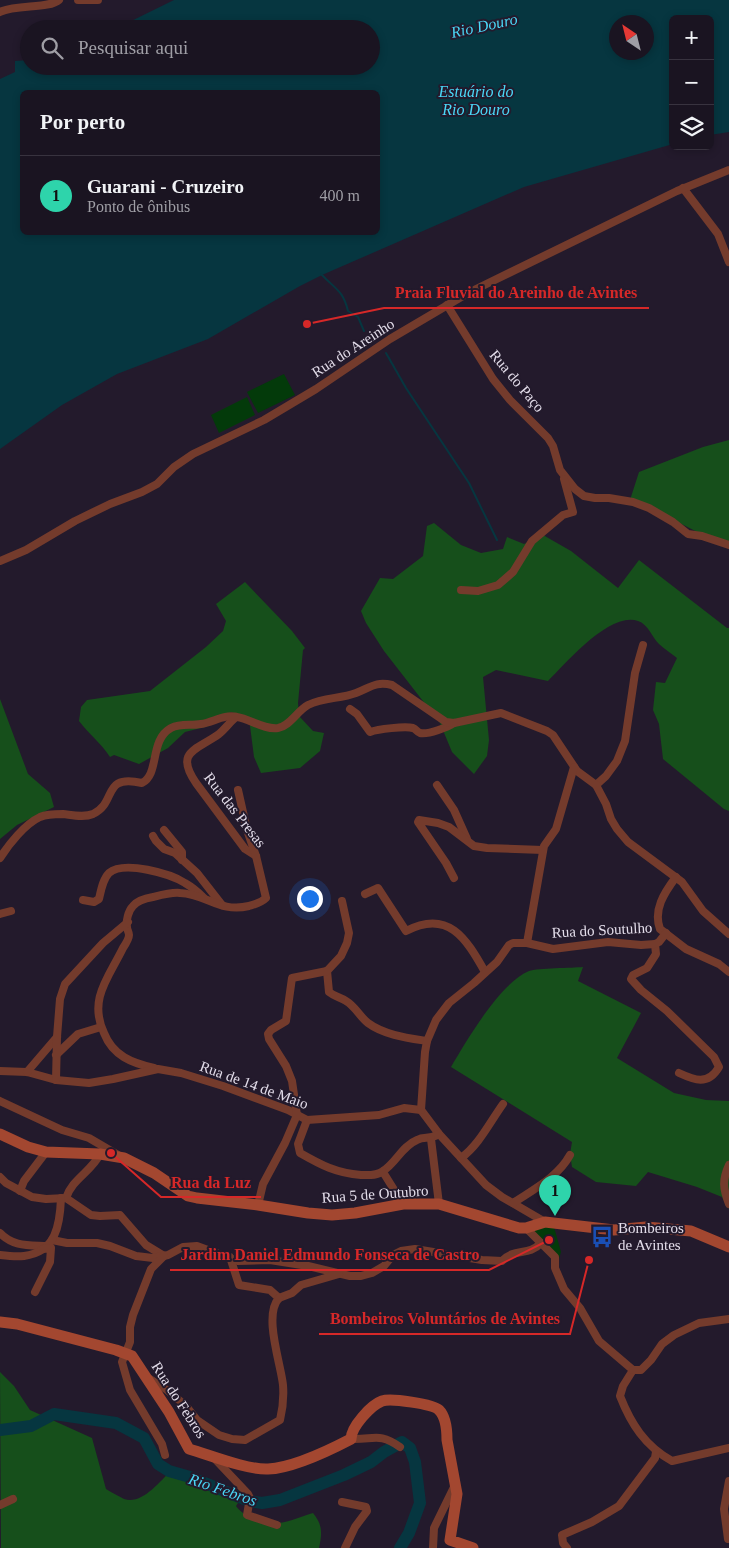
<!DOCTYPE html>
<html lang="pt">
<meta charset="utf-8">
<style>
:root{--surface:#1a1421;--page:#27212e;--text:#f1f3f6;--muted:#9f9ea5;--line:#38333f;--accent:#2ed4ab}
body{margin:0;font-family:Georgia,serif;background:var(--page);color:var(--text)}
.controls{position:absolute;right:15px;top:15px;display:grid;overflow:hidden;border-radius:8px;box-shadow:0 2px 8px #0003}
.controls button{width:45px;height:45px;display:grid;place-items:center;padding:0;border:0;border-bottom:1px solid var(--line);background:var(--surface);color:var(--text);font:25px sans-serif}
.compass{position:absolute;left:609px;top:15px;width:45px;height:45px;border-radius:50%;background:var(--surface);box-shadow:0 2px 8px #0003;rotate:325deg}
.you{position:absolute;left:309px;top:898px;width:18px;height:18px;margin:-12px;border:4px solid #fff;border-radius:50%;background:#1a73e8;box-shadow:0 0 0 8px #1a73e833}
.badge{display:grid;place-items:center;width:32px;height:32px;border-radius:50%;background:var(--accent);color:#111;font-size:16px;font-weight:700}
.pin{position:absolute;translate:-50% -41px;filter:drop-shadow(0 1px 2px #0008)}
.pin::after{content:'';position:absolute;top:26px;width:18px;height:15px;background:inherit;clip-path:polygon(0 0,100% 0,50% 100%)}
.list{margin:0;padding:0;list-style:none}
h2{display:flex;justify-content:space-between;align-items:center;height:65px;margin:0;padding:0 20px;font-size:21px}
h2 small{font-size:16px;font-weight:400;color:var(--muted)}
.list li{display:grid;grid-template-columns:32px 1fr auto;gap:15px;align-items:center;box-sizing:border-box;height:80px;padding:0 20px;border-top:1px solid var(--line)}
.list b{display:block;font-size:19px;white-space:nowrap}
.list p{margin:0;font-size:16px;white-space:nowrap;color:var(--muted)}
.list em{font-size:16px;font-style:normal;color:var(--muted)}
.icon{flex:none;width:28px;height:28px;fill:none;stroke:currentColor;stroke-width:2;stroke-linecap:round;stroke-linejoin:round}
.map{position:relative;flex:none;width:729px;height:1548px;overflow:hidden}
.search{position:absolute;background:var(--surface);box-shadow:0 2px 8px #0003;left:20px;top:20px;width:360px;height:55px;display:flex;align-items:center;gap:12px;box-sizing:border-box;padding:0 18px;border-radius:28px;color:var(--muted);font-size:19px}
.panel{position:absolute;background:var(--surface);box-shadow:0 2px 8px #0003;left:20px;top:90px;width:360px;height:145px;border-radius:8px}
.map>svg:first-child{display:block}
.green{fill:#033a0a}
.forest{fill:#164f1b}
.water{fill:#063640;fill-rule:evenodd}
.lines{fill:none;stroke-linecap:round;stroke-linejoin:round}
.stream{stroke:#063640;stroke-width:2}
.river{stroke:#063640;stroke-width:12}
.street{stroke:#743b2c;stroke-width:8}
.secondary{stroke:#a34730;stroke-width:11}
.labels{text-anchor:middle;stroke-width:4;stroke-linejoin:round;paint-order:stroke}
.street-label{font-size:15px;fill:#e3ddea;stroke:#231a2c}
.poi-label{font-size:15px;fill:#e3ddea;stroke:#231a2c;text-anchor:start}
.water-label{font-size:16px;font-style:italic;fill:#4ad7f6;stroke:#231a2c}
.leader{fill:none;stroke:#d62828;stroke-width:2}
.callout-dot{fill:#d62828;stroke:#231a2c;stroke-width:2}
.callout-label{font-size:16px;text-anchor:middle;font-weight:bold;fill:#d62828;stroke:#231a2c;stroke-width:4;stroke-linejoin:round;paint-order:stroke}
</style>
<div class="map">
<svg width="729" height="1548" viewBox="0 0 729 1548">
<rect width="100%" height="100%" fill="#231a2c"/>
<g class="green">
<polygon points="284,374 295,395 258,413 247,392"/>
<polygon points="247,397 255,415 219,433 211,415"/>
<polygon points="552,1225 554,1227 561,1252 558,1262 534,1232 535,1229"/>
</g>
<g class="forest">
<polygon points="729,440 729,548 636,501 630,500 639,472 703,447"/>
<path d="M434 523 461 545 481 553 503 549 507 537 524 544 543 535 571 551 618 588 639 560 727 628H729V811L724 809 663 759 659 724 653 710 656 682 665 683 677 658C671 653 664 649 659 644 652 637 648 624 638 621 610 611 566 663 548 681L496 670 483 677 489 740 487 756 474 774 452 752 440 723 384 651 366 623 361 611 380 578 393 579 423 556 427 526Z"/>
<path d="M245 582 292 631 305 648 303 650 298 703 299 716 313 731 324 733 320 751 300 768 261 773 254 757 249 718 231 712 209 726 185 732 168 748 139 764 114 755 110 757C101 743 89 734 79 721L81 707 87 700 150 691 206 647 223 631 226 621 216 604Z"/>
<polygon points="0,699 28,774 50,793 54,807 17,825 0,839"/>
<path d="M583 967 578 981 641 1013 617 1058 674 1093 706 1100 729 1101V1209L722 1197 697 1187 648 1172 636 1186 596 1182 572 1167 570 1154 572 1142 451 1067C467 1040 500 983 529 971 538 968 572 968 583 967Z"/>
<path d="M0 1372 14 1386 30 1410 92 1438 106 1489C111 1492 118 1496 124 1499 142 1505 159 1482 171 1471L244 1494 236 1506C243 1517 266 1524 278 1523 290 1522 302 1516 313 1513 323 1525 322 1534 319 1548H1Z"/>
</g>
<path class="water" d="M174 0H729V132L710 135V19H673V144L524 187 322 275 300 286 208 339 117 374 62 405 0 449V79L15 72V61L29 60V66H371V29H115ZM616 22H646V52H616ZM22 92H378V232H22Z"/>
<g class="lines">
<g class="stream">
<path d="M321 274C335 289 343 290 348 311L358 317 364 331"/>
<polyline points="386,353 406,388 469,483 497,540"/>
</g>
<polyline class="river" points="0,1430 31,1426 54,1414 116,1423 144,1438 158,1464 169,1471 190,1477 249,1501 262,1503 280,1500 344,1475 371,1462 384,1452 402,1442 410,1448 415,1462 420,1503 409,1533 400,1548"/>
<g class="street">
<polyline points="78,0 98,0"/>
<path d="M0 12C16 4 49 9 59 0"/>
<polyline points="683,188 718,234 729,262"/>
<polyline points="447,305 493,379 510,400 548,438 553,446 560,470 575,489 584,496 595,498 609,498 633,502 649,508 673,522 688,534 702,536 729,545"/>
<polyline points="0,561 26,550 75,521 110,504 142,492 157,484 174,467 193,454 264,420 316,389 390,339 468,293 677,191 729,170"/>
<polyline points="461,590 478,591 498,585 513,572 532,541 563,515 573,512 564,479"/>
<path d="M350 709 357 714 370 732C378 729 405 726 413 728 416 729 417 732 420 733 428 735 448 727 454 723"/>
<path d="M236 717C230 722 225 729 219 734 197 750 174 751 196 783L245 849 256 856"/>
<polyline points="437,785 454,810 467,839"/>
<polyline points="596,785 606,776 617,761 625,741 635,673 643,645"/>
<polyline points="164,830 182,852 182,860"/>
<polyline points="153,836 156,841 164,849 175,853 197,873 222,905"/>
<path d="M0 858C9 844 25 824 40 817 47 814 56 814 63 814 72 815 84 818 93 814 118 802 101 774 142 783 160 774 149 740 171 728 181 723 190 726 201 724 214 722 224 714 237 717 250 719 264 730 278 728 290 726 297 711 308 705 324 697 340 699 356 693 370 688 375 681 392 685L446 722 454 723 501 713 547 731 553 735 577 771 596 785 606 804 611 819 617 829 628 842 682 882 703 911 729 934"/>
<path d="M676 877C664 893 653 910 660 929L686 949 719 964 729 972"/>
<polyline points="454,878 446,863 418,822 419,820 438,823 449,827 474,846 487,848 543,850"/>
<path d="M365 894 378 888 406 931C448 909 466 938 485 972"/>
<path d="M83 900 94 902 99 899C101 890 103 879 109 873 124 860 171 874 185 883 192 887 198 892 204 898"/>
<polyline points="0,914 11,911"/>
<polyline points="527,943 544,846 556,829 574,767"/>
<path d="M655 944 656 954 647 968 633 975 631 979 641 990 667 1011 714 1057 719 1067C708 1086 694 1080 679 1073"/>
<path d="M327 971 329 992C335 997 340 997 346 1001 355 1006 360 1017 368 1023 384 1035 408 1038 427 1041"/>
<polyline points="56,1055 78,1034 101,1027"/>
<path d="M154 1068C132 1063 113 1056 104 1033 88 999 109 977 123 948 125 945 129 939 129 935 129 932 127 930 127 927 126 921 128 911 133 906 137 901 147 898 153 897 161 895 172 892 180 893 207 894 219 913 249 906 256 904 261 903 266 898L256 856 247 830 238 790"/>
<polyline points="0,1071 27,1072 56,1080 89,1083 113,1079 158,1069 181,1073 223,1086 288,1110 307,1120 379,1115 404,1108 421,1110 439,1134 486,1185 502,1197 545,1222"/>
<polyline points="27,1072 57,1037"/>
<polyline points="56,1080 57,1037 60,999 65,984 103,943 128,922"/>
<polyline points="0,1101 62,1130 89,1138 118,1155"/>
<polyline points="421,1110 425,1052 427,1041 436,1020 449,1003 474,983 497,962 509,945 513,943 527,943 553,949 608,942 641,945 655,944 659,942 666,933"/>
<path d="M307 1120 298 1144 300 1153C321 1165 336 1173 361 1175 368 1175 377 1176 383 1171 396 1163 402 1146 417 1140 425 1136 429 1140 439 1134"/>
<polyline points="431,1139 439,1204"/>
<path d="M461 1158C479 1145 490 1122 503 1104"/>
<path d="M729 1165C722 1180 723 1189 729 1204"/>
<polyline points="383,1172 403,1204"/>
<polyline points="0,1177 6,1183 32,1197 46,1199 66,1198 91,1215 100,1216 120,1215 146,1245 164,1256"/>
<polyline points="20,1191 24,1181 46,1152"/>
<path d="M66 1198C72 1179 92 1171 100 1154"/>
<path d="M513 1203C534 1189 558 1177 570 1155"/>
<polyline points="258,1205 263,1184 285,1143 297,1115 292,1081 286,1066 269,1039 268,1034 271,1030 286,1021 292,978 327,971 341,956 347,943 349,933 342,901"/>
<polyline points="526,1228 555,1257 555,1268 564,1289 580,1308 599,1341 633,1370"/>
<path d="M0 1233C13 1247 29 1245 47 1246"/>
<path d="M52 1240 67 1243H97L110 1246 136 1256 153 1258 168 1255 183 1247 197 1246 238 1261 270 1260 308 1266 350 1276H361L372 1273 384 1266 393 1255 401 1251 415 1249 482 1260 502 1261C515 1247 528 1257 541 1243"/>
<path d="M0 1255C8 1256 16 1257 24 1256 56 1252 60 1225 61 1198"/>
<polyline points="164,1256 151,1269 133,1315 130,1327 130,1342 122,1362 130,1390 162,1444 165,1455"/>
<polyline points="230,1257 239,1285 270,1290 279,1298"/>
<polyline points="35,1292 50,1262 51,1248 43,1249"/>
<polyline points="279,1298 292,1293 301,1285 339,1274"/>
<path d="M633 1370 623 1386 620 1396C631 1424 645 1446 672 1461L729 1448"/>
<polyline points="633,1370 641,1370 651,1360 662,1344 674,1335 699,1323 729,1319"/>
<path d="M150 1379 167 1390 186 1406 197 1420 219 1435 232 1439 245 1440 280 1420C283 1408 284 1398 283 1385 281 1364 263 1315 279 1298"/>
<path d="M351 1439C374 1440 379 1432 400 1447"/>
<polyline points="215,1459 248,1494 250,1498 247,1515 277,1525"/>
<polyline points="342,1502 366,1507 367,1511 355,1527 345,1548"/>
<polyline points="0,1505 13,1499"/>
<polyline points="728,1539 724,1509 729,1481"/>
<polyline points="433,1548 434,1528 455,1485"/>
<polyline points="567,1548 563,1543 562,1535 592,1522 619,1506 655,1458 656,1452"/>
</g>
<g class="secondary">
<polyline points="0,1134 28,1147 46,1152 100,1154 124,1158 154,1173 188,1196 197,1198 258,1205 308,1213 332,1215 355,1213 403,1204 439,1204 519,1228 526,1228 545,1222 614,1230 646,1227 691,1231 729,1247"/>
<path d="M0 1322 17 1324 116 1350 132 1356 169 1412 189 1449C210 1455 247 1470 268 1469 293 1468 328 1451 351 1439 351 1427 371 1405 382 1401 391 1398 433 1404 439 1410 446 1417 447 1430 447 1440L457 1494 450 1540 473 1548"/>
</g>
</g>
<defs>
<g id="bus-bare" transform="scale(1.725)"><path d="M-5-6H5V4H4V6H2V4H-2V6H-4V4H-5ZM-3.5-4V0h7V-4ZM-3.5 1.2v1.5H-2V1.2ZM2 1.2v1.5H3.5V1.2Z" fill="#1a4fb4" stroke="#231a2c" stroke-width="2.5" paint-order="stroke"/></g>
</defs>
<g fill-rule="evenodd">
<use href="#bus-bare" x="602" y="1237"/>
</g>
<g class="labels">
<g class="street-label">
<text transform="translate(353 348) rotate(-33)" y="5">Rua do Areinho</text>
<text transform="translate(517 381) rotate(50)" y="5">Rua do Paço</text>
<text transform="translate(235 810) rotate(52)" y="5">Rua das Presas</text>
<text transform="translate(602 930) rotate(-3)" y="5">Rua do Soutulho</text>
<text transform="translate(254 1085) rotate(20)" y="5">Rua de 14 de Maio</text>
<text transform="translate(375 1194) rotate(-4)" y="5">Rua 5 de Outubro</text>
<text transform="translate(179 1400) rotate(57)" y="5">Rua do Febros</text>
</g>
<g class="poi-label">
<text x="618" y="1233">Bombeiros<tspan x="618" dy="17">de Avintes</tspan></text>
</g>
<g class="water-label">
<text transform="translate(484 25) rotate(-12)" y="6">Rio Douro</text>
<text x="476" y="97">Estuário do<tspan x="476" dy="18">Rio Douro</tspan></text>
<text transform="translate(223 1489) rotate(19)" y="6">Rio Febros</text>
</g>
</g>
<path class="leader" d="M307 324L384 308H649M111 1153L161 1197H261M549 1240L489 1270H170M589 1260L570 1334H319"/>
<g class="callout-dot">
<circle cx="307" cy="324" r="5"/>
<circle cx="111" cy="1153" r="5"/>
<circle cx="549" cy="1240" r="5"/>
<circle cx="589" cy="1260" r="5"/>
</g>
<g class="callout-label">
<text x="516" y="298">Praia Fluvial do Areinho de Avintes</text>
<text x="211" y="1188">Rua da Luz</text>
<text x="330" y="1260">Jardim Daniel Edmundo Fonseca de Castro</text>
<text x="445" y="1324">Bombeiros Voluntários de Avintes</text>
</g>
</svg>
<div class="controls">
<button>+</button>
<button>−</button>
<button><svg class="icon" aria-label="layers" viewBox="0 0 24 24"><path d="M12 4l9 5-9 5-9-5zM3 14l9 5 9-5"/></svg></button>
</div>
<svg class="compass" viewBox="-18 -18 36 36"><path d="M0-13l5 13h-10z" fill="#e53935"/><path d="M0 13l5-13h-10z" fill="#9f9ea5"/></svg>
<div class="you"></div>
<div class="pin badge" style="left:555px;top:1216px">1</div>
<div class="search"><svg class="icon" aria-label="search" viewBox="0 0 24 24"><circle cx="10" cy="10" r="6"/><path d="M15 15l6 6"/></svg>Pesquisar aqui</div>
<section class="panel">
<h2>Por perto<small></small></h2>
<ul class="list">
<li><span class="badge">1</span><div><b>Guarani - Cruzeiro</b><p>Ponto de ônibus</p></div><em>400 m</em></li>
</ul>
</section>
</div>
